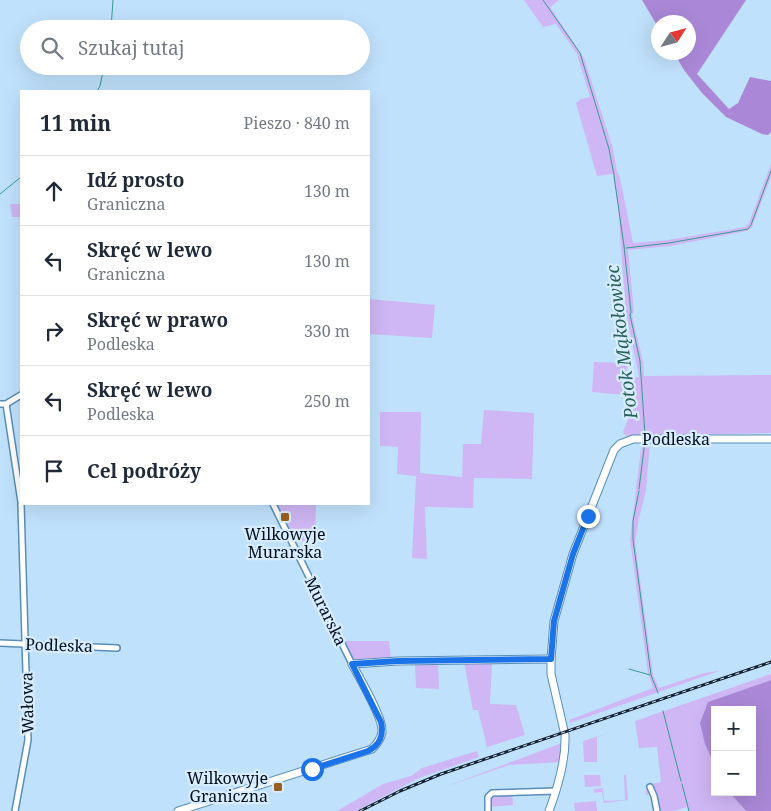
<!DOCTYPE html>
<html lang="pl">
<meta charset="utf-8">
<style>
:root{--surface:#fff;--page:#f6f6f7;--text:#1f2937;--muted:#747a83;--line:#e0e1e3}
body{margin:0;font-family:"Noto Serif",serif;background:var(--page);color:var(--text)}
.controls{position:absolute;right:15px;bottom:15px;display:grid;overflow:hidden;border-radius:0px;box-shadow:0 5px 20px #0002}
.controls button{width:45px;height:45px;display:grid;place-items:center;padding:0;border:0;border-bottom:1px solid var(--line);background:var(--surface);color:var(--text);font:25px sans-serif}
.compass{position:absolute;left:651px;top:15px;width:45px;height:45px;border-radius:50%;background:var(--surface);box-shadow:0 5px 20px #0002;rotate:54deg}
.stop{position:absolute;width:15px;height:15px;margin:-11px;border:4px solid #1a73e8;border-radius:50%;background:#fff}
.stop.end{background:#1a73e8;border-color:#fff;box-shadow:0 1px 5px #0008}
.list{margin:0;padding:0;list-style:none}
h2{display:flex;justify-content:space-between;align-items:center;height:65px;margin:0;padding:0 20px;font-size:21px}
h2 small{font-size:16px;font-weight:400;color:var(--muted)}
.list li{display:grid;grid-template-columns:32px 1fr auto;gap:15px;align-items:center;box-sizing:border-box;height:70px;padding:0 20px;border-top:1px solid var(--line)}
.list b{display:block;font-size:19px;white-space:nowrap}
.list p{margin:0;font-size:16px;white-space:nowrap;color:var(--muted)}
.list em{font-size:16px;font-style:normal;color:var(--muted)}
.icon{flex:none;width:28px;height:28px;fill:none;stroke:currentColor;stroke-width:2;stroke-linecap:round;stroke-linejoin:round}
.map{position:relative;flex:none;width:771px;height:811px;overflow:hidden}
.search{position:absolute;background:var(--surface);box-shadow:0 5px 20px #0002;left:20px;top:20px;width:350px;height:55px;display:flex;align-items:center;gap:12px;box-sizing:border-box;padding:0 18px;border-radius:28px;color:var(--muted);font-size:19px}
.panel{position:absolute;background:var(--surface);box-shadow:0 5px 20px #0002;left:20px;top:90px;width:350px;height:415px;border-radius:0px}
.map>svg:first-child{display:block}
.green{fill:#cfb6f4}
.forest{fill:#aa88d7}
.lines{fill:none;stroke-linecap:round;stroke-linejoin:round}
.stream{stroke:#399a92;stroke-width:1}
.street-casing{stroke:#588eb7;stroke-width:8}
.secondary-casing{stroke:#588eb7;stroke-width:9}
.street{stroke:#fff;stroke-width:5}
.secondary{stroke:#fff;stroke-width:7}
.rail-casing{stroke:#142334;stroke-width:3}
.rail{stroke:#d7edff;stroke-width:1;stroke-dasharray:4;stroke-linecap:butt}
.route{stroke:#1a73e8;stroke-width:6}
.poi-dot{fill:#9a5f20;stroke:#d7edff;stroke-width:2}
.labels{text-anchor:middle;stroke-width:4.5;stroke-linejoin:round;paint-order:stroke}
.street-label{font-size:16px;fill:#000d1c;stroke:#d7edff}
.poi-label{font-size:16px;fill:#000d1c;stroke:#d7edff}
.water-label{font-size:18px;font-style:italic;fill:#296058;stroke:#d7edff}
</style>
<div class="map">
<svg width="771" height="811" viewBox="0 0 771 811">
<rect width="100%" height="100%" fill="#c0e1fc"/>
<g class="green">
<polygon points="524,0 559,0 550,7 584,58 613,149 617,171 620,178 633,243 668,240 745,227 749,223 771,164 771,177 752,227 747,231 670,246 628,250 634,312 632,315 643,362 644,376 771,375 771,433 626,436 623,432 630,414 630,378 639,377 626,313 618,207 613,174 597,176 576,103 581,99 590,97 577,54 556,24 543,27"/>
<polygon points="10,204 21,204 21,217 12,217"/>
<polygon points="369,299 435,305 432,338 369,334"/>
<polygon points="594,362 627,363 624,395 592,392"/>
<polygon points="484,410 534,413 532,479 474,478 473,508 425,507 427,559 412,558 416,476 397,474 398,447 380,446 380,412 421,412 420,473 462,477 463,444 481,444"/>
<polygon points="642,441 650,441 646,491 639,518 635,543 653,675 659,688 704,673 719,671 570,723 569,720 653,688 648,673 630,539"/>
<polygon points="277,504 316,504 315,536 301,543 295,540"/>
<polygon points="345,641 389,641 391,660 353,659"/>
<polygon points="464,662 492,663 490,704 516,705 525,735 487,747 478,710 473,710"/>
<polygon points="415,663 438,663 439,689 416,688"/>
<polygon points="771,674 771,680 708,702 705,744 715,766 715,792 729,792 746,811 688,811 687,807 673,811 659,811 652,793 646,795 646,785 661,782 657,747 639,748 635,721"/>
<polygon points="612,732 597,737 597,762 584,762 583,741"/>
<polygon points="562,743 561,762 509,765 445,787"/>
<polygon points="477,751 479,757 419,778 356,811 337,811 383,784 411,776 422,768"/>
<polygon points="584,775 600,775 601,786 585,787"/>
<polygon points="624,775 626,775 628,800 604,803 602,792 594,793 594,789 603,788 604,800 606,801 625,800"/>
<polygon points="512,794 513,805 489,807 491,795"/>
<polygon points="596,801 597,811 575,811 574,803"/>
</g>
<g class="forest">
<polygon points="642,0 746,0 697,74 729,109 738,103 750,77 771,81 771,132 768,135 762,134 726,117 702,93 684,70 674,53 688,52 688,22 658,22 658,27"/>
<polygon points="771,680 771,811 746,811 729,792 752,792 752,710 715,710 715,766 705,744 700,723 708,702"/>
</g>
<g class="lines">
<g class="stream">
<polyline points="543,0 580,53 609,149 614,175"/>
<polyline points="111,29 113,0"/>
<polyline points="97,91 100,86 104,66"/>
<polyline points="614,176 624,246"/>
<polyline points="0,194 21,177"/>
<polyline points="624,246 631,312 630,315 640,361 645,435"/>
<polyline points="626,248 669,243 748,229 751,225 771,171"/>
<polyline points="639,489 645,441"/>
<polyline points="639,491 633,521 633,539 651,675 658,693"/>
<polyline points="629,669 650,675"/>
<polyline points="663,711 681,781"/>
<polyline points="682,784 689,811"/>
</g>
<g class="street-casing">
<g id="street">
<polyline points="0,404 6,404 21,395"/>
<polyline points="6,404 21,502"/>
<polyline points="273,504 352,664"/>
<polyline points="0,643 117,648"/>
<polyline points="650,787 654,796 657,811"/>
<polyline points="15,811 28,740 21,504"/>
<polyline points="488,811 488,797 492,793 556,791"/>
</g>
</g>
<g class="secondary-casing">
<g id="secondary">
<path d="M178 811 372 749C377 744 381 739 382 732 384 719 359 677 352 664L398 661 551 659"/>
<path d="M549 811C558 787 566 761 565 735L551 674V659L554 621 573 554 614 450 620 444 633 439H771"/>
</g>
</g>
<use href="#street" class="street"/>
<use href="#secondary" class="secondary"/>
<g class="rail-casing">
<polyline id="rail" points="360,811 400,791 441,774 771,662"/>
</g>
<use href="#rail" class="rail"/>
</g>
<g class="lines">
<path class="route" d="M312 769 368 751C380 745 384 734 381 722L352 664 398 661 551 659 554 621 573 554 588 516"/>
</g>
<g class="poi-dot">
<rect x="280" y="512" width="10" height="10" rx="2.5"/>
<rect x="273" y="782" width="10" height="10" rx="2.5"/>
</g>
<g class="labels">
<g class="street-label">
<text x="676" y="445">Podleska</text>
<text transform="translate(326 611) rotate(64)" y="6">Murarska</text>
<text transform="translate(59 645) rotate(2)" y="6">Podleska</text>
<text transform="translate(27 703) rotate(-91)" y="6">Wałowa</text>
</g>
<g class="poi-label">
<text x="285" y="540">Wilkowyje<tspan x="285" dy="18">Murarska</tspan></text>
<text x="268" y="784" text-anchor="end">Wilkowyje<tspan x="268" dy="18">Graniczna</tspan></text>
</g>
<g class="water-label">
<text transform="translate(622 342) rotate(-97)" y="6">Potok Mąkołowiec</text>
</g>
</g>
</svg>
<div class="controls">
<button>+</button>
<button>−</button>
</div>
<svg class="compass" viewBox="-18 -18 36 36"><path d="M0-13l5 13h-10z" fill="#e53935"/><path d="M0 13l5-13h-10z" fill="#747a83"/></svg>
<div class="stop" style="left:312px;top:769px"></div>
<div class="stop end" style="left:588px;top:516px"></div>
<div class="search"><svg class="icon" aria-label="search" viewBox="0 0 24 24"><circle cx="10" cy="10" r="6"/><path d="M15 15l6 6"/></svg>Szukaj tutaj</div>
<section class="panel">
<h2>11 min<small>Pieszo · 840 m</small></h2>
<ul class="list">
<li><svg class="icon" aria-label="ahead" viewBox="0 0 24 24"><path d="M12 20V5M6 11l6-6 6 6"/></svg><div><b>Idź prosto</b><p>Graniczna</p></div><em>130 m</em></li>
<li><svg class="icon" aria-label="left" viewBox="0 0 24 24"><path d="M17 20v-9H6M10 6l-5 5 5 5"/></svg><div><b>Skręć w lewo</b><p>Graniczna</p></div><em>130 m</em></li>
<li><svg class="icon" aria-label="right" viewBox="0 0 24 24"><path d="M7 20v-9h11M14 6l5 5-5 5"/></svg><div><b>Skręć w prawo</b><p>Podleska</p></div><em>330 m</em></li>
<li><svg class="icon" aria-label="left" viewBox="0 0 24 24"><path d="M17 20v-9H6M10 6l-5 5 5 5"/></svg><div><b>Skręć w lewo</b><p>Podleska</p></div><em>250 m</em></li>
<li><svg class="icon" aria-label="arrive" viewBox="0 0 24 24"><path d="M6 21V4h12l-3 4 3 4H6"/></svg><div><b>Cel podróży</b></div></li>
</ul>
</section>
</div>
